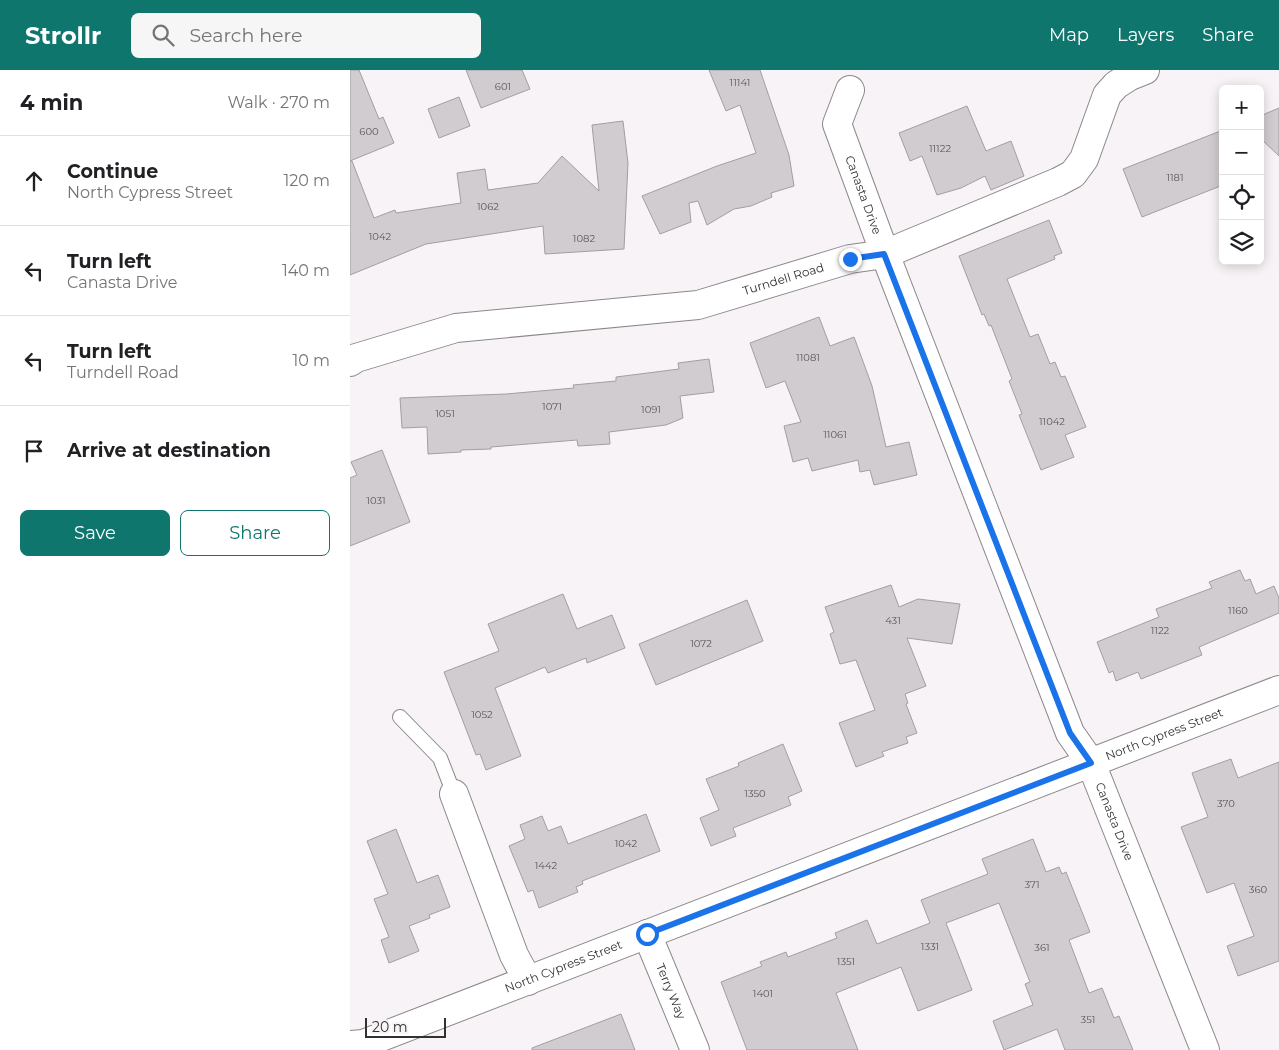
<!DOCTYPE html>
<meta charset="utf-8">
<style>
:root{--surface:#fff;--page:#f6f6f6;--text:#202124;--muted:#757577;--line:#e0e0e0;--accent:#0f766e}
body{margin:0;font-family:Montserrat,sans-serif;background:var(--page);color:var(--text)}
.controls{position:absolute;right:15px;top:15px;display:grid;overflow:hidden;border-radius:8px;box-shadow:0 2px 12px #0003}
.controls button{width:45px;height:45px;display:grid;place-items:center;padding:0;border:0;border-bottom:1px solid var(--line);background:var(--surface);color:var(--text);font:25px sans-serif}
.scale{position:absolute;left:15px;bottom:12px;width:81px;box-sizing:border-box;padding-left:5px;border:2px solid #323132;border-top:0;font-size:14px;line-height:18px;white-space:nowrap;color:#323132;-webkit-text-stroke:4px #f7f3f6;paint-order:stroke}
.stop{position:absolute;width:15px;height:15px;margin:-11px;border:4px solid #1a73e8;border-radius:50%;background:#fff}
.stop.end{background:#1a73e8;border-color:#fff;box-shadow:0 1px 5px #0008}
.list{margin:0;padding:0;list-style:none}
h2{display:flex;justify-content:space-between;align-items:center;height:65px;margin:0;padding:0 20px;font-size:21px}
h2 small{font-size:16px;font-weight:400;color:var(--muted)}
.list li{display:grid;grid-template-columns:32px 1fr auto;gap:15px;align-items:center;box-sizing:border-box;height:90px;padding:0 20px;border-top:1px solid var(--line)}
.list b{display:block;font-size:19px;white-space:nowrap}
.list p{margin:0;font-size:16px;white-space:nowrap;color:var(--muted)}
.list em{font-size:16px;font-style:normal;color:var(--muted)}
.actions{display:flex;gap:10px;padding:15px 20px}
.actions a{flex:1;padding:11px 0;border:1px solid var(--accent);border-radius:8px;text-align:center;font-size:18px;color:var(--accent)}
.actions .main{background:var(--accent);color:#fff}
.icon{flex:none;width:28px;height:28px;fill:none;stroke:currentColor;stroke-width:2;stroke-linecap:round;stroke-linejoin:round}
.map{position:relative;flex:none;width:929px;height:980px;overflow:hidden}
header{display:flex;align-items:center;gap:30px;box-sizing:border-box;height:70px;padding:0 25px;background:var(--accent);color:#fff}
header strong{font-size:24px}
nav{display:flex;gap:28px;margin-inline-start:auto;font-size:18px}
.search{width:350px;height:45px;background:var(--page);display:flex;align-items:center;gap:12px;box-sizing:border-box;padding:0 18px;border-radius:8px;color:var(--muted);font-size:19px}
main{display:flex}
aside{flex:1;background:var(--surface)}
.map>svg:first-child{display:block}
.building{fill:#d0ccd0;stroke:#a29fa2}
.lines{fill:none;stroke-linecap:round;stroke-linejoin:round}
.service-casing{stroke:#8b888a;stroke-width:16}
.minor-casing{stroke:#8b888a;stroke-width:30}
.tertiary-casing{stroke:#8b888a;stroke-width:30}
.service{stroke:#fff;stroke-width:14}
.minor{stroke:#fff;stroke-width:28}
.tertiary{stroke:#fff;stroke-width:28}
.route{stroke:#1a73e8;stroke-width:6}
.labels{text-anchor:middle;stroke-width:4;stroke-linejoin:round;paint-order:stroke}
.number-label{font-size:10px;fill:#5a585a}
.street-label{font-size:12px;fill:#323132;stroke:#f7f3f6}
</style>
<header>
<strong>Strollr</strong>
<div class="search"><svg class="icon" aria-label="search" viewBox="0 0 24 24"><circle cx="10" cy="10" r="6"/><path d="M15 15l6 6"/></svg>Search here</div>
<nav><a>Map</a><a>Layers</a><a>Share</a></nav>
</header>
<main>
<aside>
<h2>4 min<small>Walk · 270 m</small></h2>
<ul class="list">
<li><svg class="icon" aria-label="ahead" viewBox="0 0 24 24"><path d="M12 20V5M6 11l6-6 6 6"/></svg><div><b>Continue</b><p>North Cypress Street</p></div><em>120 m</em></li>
<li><svg class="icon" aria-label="left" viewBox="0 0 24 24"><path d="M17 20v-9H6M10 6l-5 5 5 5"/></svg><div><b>Turn left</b><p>Canasta Drive</p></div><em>140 m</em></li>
<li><svg class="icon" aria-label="left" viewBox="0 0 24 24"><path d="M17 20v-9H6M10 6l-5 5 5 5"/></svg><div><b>Turn left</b><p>Turndell Road</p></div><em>10 m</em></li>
<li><svg class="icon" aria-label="arrive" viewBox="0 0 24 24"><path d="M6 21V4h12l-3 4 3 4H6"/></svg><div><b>Arrive at destination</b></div></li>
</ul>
<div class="actions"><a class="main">Save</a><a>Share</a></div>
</aside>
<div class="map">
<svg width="929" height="980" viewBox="0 0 929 980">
<rect width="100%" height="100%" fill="#f7f3f6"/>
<g class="building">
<polygon points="0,0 9,0 29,49 33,47 44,73 0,91"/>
<polygon points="116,0 172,0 180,19 131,38"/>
<polygon points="359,0 410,0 439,85 444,116 421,123 422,127 401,136 384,139 357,155 348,131 339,133 341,152 310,164 292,126 367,96 406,83 390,35 376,41"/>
<polygon points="109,27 120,56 89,68 78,39"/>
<polygon points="617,36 636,81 661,71 674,106 641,120 635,106 611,118 587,125 572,86 560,91 549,63"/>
<polygon points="929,38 929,86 910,68 910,46"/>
<polygon points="273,51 278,93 274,179 195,184 193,156 76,174 0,205 0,91 2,91 24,148 45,140 46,143 111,133 107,103 135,99 138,120 188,113 212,86 249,121 242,55"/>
<polygon points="873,60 873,115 792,147 773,99"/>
<polygon points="699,150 712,183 704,186 705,189 657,209 680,267 688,264 700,294 705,292 711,307 715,306 736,357 715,365 724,387 691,400 669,345 672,344 659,311 662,309 641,255 639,256 634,244 632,245 609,186"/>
<polygon points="469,247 480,276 504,267 522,316 536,377 559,372 567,405 524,415 520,400 510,402 508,390 462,401 458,388 443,392 434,356 451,352 435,311 416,318 400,273"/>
<polygon points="359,289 364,322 330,326 333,348 316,355 259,362 260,374 228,376 227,370 141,377 141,379 111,380 111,382 78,384 77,357 52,358 50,328 156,324 224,318 223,315 266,311 266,307 329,299 328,293"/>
<polygon points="32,380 60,452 0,476 0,408 7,405 1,392"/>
<polygon points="890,500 895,511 900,509 906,524 924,516 929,528 929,543 849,577 852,585 791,609 788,602 766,611 763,601 759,603 747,572 809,547 806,539 862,518 859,512"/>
<polygon points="541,515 549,537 568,529 610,534 602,574 557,568 576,616 555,624 558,633 556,634 567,663 556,667 558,673 532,682 534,686 506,697 489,653 525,640 506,590 490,594 480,564 484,562 475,537"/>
<polygon points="213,524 227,559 262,545 275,578 237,593 236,588 198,603 195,597 145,618 171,686 136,700 130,684 126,685 94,602 149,581 138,554"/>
<polygon points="397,530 413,571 306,615 289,574"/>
<polygon points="433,674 452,721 438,727 441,735 383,758 386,766 361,776 350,748 369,740 356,709 389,696 388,693"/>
<polygon points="881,689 888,708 929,692 929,891 888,906 877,876 904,866 884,813 857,823 831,757 858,747 842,703"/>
<polygon points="296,744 310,781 232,811 233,814 226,817 228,822 189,838 183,820 178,822 159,776 175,769 170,755 192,746 198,761 211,756 218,774"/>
<polygon points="46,759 67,813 88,805 100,837 79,845 80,848 59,856 69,881 39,893 31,870 39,867 24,829 38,824 17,771"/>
<polygon points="683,769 696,802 709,797 712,804 716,802 740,862 719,870 739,923 752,918 764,948 769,946 783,980 715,980 707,959 654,980 643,951 683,935 675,914 680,912 649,833 596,853 622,920 568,941 551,897 486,923 508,980 397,980 371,912 412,896 410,892 436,882 438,887 487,868 485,863 517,850 527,874 580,853 571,830 638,804 632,789"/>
<polygon points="271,944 285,980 182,980 182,978"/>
</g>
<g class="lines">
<g class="service-casing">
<polyline id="service" points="50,647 90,688 104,724"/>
</g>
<g class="minor-casing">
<g id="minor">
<path id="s1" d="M500 20 487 54 535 184 720 663 741 693 855 980"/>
<path id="s2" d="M0 292 6 288 106 258 348 235 500 189 535 184 708 112 723 104 734 89 757 25 766 15 780 6 795 0"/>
<polyline points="104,724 164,885 178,911"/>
<path id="s3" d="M297 864 345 980"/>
</g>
</g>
<g class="tertiary-casing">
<g id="tertiary">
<path id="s4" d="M0 975 13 974 929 620"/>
</g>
</g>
<use href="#service" class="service"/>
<use href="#minor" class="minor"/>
<use href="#tertiary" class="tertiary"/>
</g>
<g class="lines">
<polyline class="route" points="297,864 741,693 720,663 534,184 500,189"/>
</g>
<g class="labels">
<g class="number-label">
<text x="390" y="16">11141</text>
<text x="153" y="20">601</text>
<text x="19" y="65">600</text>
<text x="590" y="82">11122</text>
<text x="825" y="111">1181</text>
<text x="138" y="140">1062</text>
<text x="30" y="170">1042</text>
<text x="234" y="172">1082</text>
<text x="458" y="291">11081</text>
<text x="202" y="340">1071</text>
<text x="301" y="343">1091</text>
<text x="95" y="347">1051</text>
<text x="702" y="355">11042</text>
<text x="485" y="368">11061</text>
<text x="26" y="434">1031</text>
<text x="888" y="544">1160</text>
<text x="543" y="554">431</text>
<text x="810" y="564">1122</text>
<text x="351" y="577">1072</text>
<text x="132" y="648">1052</text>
<text x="405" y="727">1350</text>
<text x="876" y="737">370</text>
<text x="276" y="777">1042</text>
<text x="196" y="799">1442</text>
<text x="682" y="818">371</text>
<text x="908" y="823">360</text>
<text x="580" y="880">1331</text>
<text x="692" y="881">361</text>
<text x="496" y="895">1351</text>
<text x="413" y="927">1401</text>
<text x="738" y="953">351</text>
</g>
<g class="street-label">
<text dy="4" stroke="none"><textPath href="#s1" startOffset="112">Canasta Drive</textPath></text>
<text dy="4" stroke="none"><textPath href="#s2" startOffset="444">Turndell Road</textPath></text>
<text dy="4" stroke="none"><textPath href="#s4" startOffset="872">North Cypress Street</textPath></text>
<text dy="4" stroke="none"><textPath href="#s1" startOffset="788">Canasta Drive</textPath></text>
<text dy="4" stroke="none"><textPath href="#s4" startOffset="228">North Cypress Street</textPath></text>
<text dy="4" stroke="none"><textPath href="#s3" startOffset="62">Terry Way</textPath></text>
</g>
</g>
</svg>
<div class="controls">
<button>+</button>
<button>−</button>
<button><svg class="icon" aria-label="locate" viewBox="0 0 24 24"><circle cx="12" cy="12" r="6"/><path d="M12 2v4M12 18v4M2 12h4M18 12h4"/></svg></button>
<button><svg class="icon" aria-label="layers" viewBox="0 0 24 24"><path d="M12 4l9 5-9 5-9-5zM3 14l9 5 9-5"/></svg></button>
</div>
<div class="scale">20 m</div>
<div class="stop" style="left:297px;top:864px"></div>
<div class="stop end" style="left:500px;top:189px"></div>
</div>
</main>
